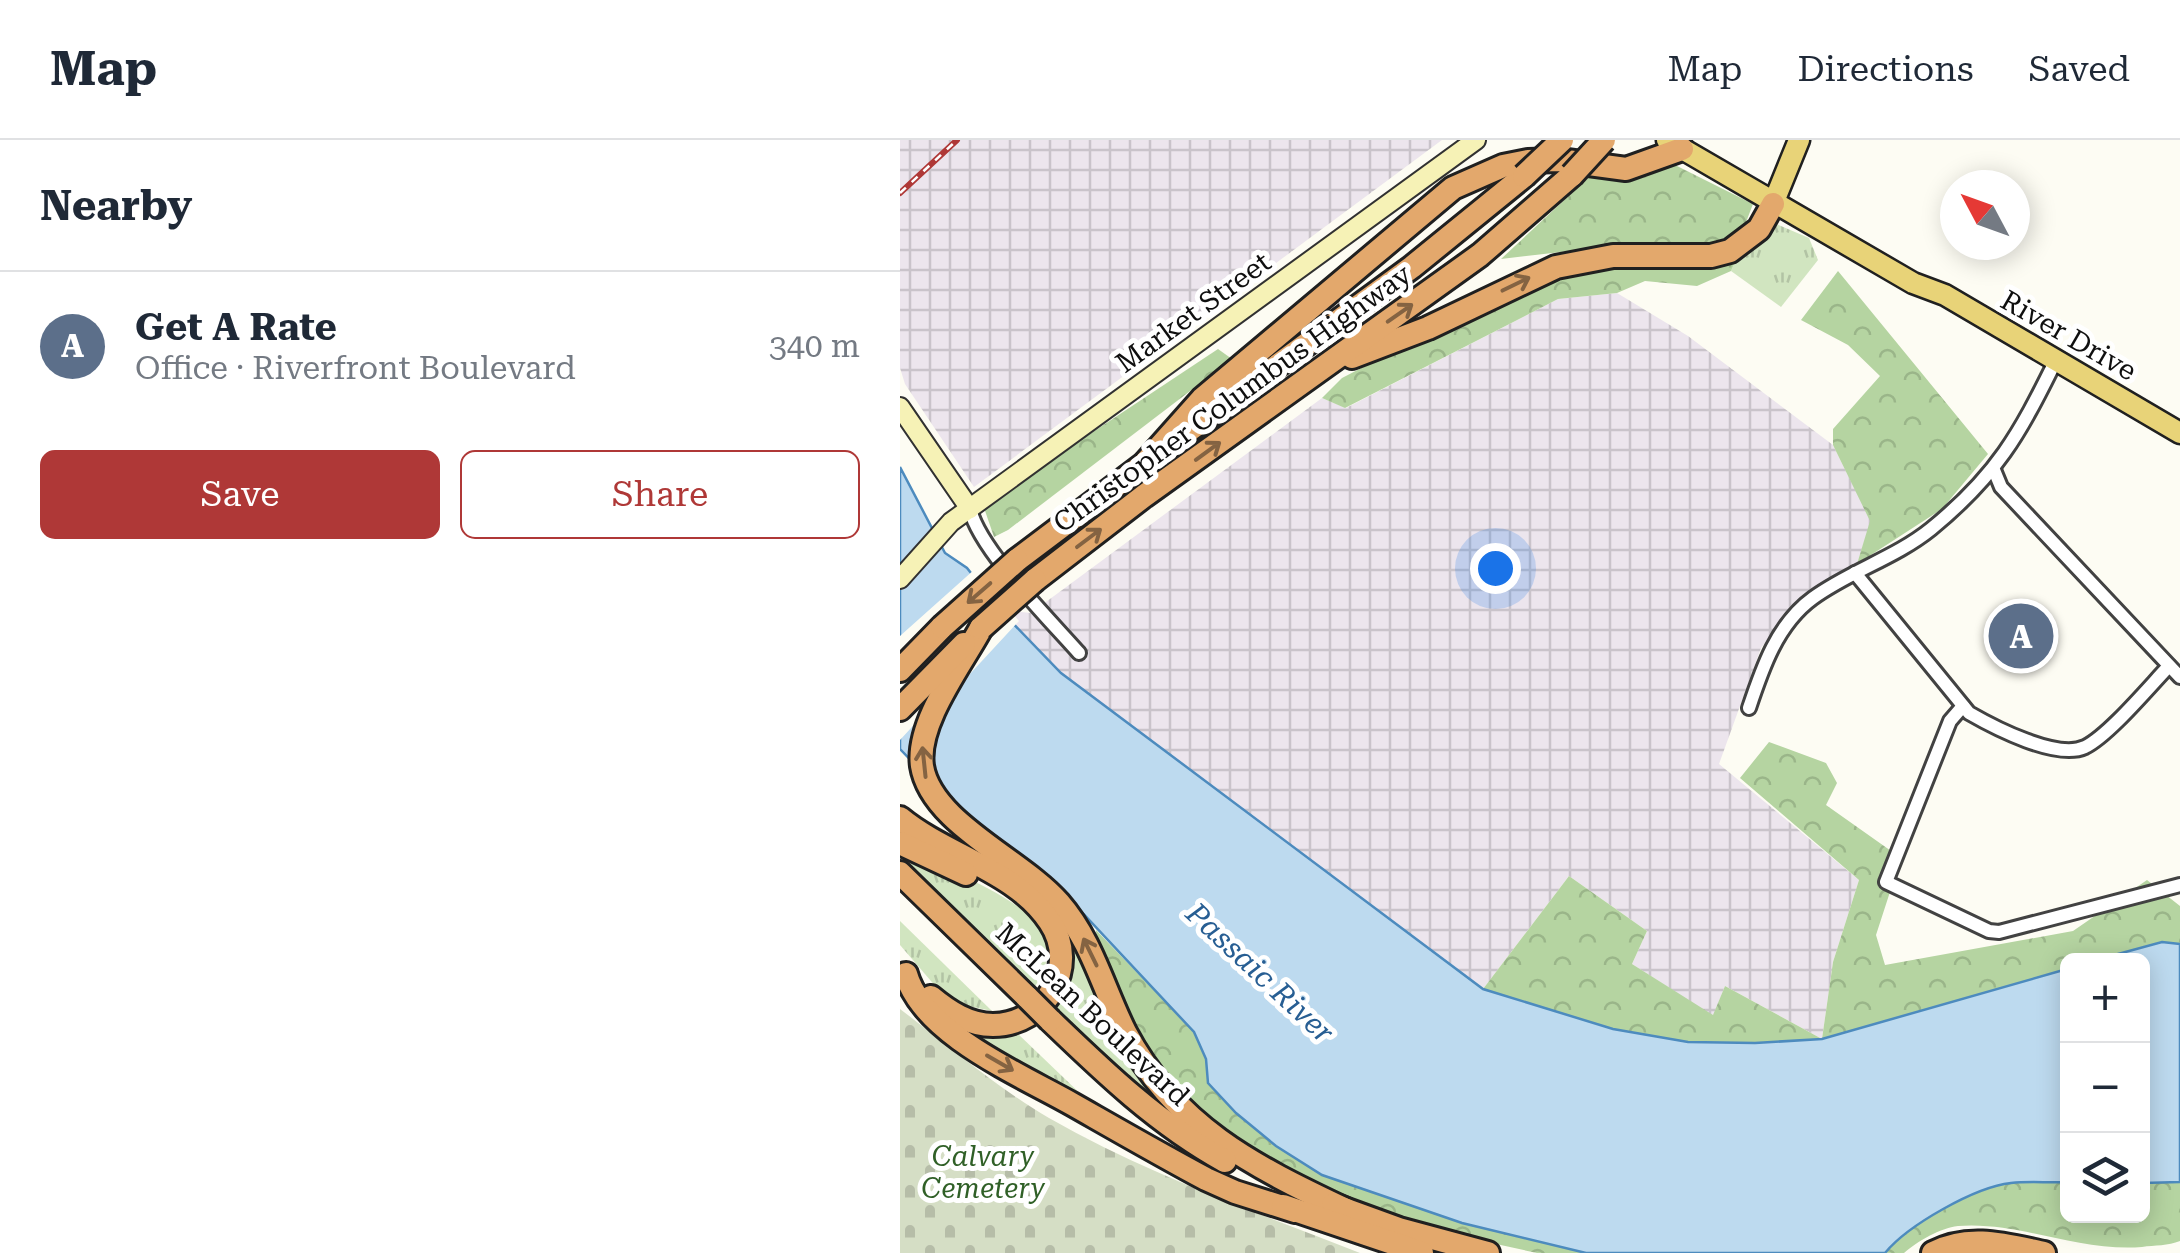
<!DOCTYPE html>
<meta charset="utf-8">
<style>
:root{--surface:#fff;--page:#f2f2f3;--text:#1f2937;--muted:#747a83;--line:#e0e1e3;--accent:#af3837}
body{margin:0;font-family:"Roboto Serif",serif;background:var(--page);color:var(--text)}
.controls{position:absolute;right:30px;bottom:30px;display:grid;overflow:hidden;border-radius:15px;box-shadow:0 5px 25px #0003}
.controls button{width:90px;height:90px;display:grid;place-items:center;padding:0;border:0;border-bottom:2px solid var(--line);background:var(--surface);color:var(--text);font:50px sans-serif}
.compass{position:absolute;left:1040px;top:30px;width:90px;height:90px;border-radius:50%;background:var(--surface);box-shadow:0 5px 25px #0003;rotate:311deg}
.you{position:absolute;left:595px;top:428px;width:35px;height:35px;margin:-25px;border:8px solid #fff;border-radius:50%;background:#1a73e8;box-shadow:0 0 0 15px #1a73e833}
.badge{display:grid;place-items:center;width:65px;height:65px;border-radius:50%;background:var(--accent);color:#fff;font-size:32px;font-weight:700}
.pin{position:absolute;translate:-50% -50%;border:5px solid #fff;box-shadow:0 2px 10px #0006}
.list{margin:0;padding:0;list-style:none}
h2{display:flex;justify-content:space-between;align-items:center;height:130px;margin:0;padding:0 40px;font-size:42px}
h2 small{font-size:32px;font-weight:400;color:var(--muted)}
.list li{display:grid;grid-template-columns:65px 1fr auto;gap:30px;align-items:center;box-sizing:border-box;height:150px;padding:0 40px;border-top:2px solid var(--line)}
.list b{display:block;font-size:38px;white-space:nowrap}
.list p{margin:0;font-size:32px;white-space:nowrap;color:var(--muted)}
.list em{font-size:32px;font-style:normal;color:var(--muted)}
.actions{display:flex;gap:20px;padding:30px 40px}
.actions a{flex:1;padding:22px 0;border:2px solid var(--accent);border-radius:15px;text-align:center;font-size:35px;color:var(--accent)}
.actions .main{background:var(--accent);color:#fff}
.icon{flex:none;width:55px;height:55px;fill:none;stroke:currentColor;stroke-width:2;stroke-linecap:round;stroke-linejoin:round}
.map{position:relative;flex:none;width:1280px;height:1113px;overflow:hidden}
header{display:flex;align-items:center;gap:60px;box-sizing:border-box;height:140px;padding:0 50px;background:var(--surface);border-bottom:2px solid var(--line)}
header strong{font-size:48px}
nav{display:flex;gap:55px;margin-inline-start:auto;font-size:35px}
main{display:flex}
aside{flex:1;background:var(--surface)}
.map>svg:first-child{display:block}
.industrial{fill:url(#industrial-grid)}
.grass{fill:url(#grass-tufts)}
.forest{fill:url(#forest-crowns)}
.cemetery{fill:url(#cemetery-stones)}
.water{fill:#bddaef;stroke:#4d8bbe;stroke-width:2.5}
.pier{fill:#fdfcf3}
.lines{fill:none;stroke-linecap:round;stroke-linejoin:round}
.street-casing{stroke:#424242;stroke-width:18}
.secondary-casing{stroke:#313131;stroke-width:22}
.primary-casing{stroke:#202020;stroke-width:25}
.highway-casing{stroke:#202020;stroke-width:28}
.street{stroke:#fff;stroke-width:12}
.secondary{stroke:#f6f2b6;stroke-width:18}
.primary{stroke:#e8d378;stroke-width:20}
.highway{stroke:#e3a86c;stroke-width:22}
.rail-casing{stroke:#af3837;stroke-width:6}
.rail{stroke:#fff;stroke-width:2.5;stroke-dasharray:8;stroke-linecap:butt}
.highway-bridge-casing{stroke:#202020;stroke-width:28;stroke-linecap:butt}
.highway-bridge{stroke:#e3a86c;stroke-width:22}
.oneway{stroke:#846342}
.labels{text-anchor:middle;stroke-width:10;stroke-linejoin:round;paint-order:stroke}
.street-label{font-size:28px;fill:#0f0f0f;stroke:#fff}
.park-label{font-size:28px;font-style:italic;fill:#306027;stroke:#fff}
.water-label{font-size:30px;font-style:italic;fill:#275e93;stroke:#fff}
</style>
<header>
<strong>Map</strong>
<nav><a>Map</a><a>Directions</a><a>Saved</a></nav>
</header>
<main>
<aside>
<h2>Nearby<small></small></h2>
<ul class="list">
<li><span class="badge" style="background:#5c6f8a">A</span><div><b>Get A Rate</b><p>Office · Riverfront Boulevard</p></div><em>340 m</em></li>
</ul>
<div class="actions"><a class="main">Save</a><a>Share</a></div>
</aside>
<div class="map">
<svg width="1280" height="1113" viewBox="0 0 1280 1113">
<defs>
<pattern id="industrial-grid" width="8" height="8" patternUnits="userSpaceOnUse" patternTransform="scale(2.5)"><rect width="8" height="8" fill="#ece5ed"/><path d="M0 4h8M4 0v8" fill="none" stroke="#c9c3ca"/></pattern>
<pattern id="grass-tufts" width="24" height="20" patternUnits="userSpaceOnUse" patternTransform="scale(2.5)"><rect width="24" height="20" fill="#d1e5c0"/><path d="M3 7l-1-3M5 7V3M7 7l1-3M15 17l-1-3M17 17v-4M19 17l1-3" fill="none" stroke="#b2c3a4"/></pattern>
<pattern id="forest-crowns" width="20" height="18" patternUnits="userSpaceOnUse" patternTransform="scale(2.5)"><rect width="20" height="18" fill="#b5d4a1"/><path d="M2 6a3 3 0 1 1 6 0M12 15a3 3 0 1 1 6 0" fill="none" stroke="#9ab589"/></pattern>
<pattern id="cemetery-stones" width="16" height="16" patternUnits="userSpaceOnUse" patternTransform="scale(2.5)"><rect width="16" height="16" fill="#d5dec5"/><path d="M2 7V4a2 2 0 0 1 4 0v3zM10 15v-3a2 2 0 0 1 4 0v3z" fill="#b6bda8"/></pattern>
</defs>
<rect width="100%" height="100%" fill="#fdfcf3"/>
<g class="industrial">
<polygon points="0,0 542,0 74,347 5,244 0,228"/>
<polygon points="717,153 788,196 933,305 971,381 957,424 901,456 861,508 819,624 959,740 933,822 922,899 825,846 813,876 732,824 747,791 669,736 583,849 193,559 161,533 100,470 131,473 422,258 446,268 658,159"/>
</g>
<g class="grass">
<polygon points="874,83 909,98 918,120 881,167 831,131 840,111"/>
<path d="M0 708C37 726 132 759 146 798 152 818 142 835 133 850L0 714Z"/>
<polygon points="163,780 209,884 255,962 148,867"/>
<polygon points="0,781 92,871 49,862 0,805"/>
<polygon points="113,889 189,962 68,896"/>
</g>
<g class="forest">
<polygon points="767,21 853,64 843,90 812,106 695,108 601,119 690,36 721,35"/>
<polygon points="840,111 831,131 797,146 745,141 717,153 658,159 445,268 422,258 442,238 630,141 671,127"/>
<polygon points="938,131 1088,314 1042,369 957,424 970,381 933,305 933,289 980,236 948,205 901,180"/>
<polygon points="318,209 332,219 108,390 94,397 83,365"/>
<polygon points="869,602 926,623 937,643 926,665 1001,718 976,795 985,825 1173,791 1247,740 1280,766 1280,804 1262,802 1196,820 1168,820 1167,829 922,899 855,903 788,902 712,889 583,849 669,736 747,791 732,824 813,875 825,846 922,899 933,822 959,740 840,638"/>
<polygon points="196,790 294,892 306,919 308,943 376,1006 422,1035 562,1083 686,1113 637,1113 587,1102 413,1049 339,1010 246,920 197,810"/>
<path d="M1259 1041 1280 1042V1101C1268 1106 1255 1105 1242 1107 1179 1112 1118 1081 1058 1086 1040 1088 1018 1101 1004 1113H985C1008 1085 1075 1047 1111 1043 1129 1041 1149 1043 1167 1042L1168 1076H1242L1243 1043Z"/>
</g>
<path class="cemetery" d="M0 869C49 906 96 947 149 978 247 1034 355 1072 460 1113H0Z"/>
<g class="water">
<path d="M0 327 45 413 67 428 100 470 161 533 583 849 713 889 788 902 855 903 922 899 1167 829V1042C1149 1043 1129 1041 1111 1043 1075 1047 1008 1085 985 1113H686L562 1083 422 1035 376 1006 336 973 308 943 306 919 294 892 161 750 134 725 53 664 0 609Z"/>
<polygon points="1262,802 1280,804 1280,1042 1243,1043 1242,820 1196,820"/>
</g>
<polygon class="pier" points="75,429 119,481 56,549 17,634 23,575 0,600 0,496"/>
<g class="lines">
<g class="street-casing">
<g id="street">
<polyline points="1094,330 1101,347 1280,537"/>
<path d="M70 369C79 409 150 480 179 513"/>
<path d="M955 433 1069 573C1095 588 1157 620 1185 607 1209 595 1249 547 1269 526"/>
<polyline points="1063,566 1050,581 986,742 1089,791 1099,792 1280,745"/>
<path d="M849 568C862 529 877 484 913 458 950 431 995 418 1031 389 1097 335 1119 295 1156 220"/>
</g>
</g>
<g class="secondary-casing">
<g id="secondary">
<polyline points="0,267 70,369"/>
<polyline points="0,439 51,382 576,0"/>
</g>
</g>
<g class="primary-casing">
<g id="primary">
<polyline points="767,0 1013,143 1045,155 1280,293"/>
<polyline points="873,64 899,0"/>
</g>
</g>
<g class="highway-casing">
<g id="highway">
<polyline points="452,217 528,188 656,127 713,116 811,116 830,111 859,89 873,64"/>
<polyline points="284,294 512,127 624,36"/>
<polyline points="246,322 302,259 553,48 603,26 628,21 659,20 726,29 782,9"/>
<polyline points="117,420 259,313"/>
<polyline points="135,440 244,356 580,115 672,35"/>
<path d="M81 488C61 525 16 583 22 626 31 683 122 720 159 763 192 801 203 848 225 892 275 987 353 1026 446 1070"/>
<polyline points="0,530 42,487"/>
<polyline points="0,569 64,504"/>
<path d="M0 678C46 716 117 731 150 782 180 827 145 885 93 885 69 885 49 872 31 857"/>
<polyline points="0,703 66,734"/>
<polyline points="0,733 128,858"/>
<path d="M6 834C23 894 121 935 172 964 216 989 261 1015 306 1039L335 1052 395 1071"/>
<path d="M150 880C205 933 258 984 325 1021"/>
<polyline points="433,1065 499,1089 588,1113"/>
<polyline points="383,1066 522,1113"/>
<path d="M1033 1113C1069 1094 1106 1105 1144 1113"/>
</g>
</g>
<use href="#street" class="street"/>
<use href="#secondary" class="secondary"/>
<use href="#primary" class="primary"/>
<use href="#highway" class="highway"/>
<g class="rail-casing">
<polyline id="rail" points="0,53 57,0"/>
</g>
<use href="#rail" class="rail"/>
<g class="highway-bridge-casing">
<g id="highway-bridge">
<polyline points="672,35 704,0"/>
<polyline points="624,36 662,0"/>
<polyline points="42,487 117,420"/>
<polyline points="81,488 135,440"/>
<polyline points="128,858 150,880"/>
</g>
</g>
<use href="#highway-bridge" class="highway-bridge"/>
</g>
<defs><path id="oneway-shaft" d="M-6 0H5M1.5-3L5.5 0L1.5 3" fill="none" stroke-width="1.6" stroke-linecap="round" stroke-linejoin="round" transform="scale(2.5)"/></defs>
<g class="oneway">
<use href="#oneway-shaft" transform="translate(616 144) rotate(-26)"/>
<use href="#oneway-shaft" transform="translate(500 173) rotate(-35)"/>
<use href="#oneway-shaft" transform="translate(308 311) rotate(-36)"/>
<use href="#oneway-shaft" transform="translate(189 398) rotate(-37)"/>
<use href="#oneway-shaft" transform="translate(79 453) rotate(139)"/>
<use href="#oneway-shaft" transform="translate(24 622) rotate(-96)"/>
<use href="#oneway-shaft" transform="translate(190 812) rotate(-116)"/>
<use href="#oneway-shaft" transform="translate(100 923) rotate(30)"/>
</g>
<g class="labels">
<g class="street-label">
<text transform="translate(293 172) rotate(-36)" y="10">Market Street</text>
<text transform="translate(1169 195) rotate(30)" y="10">River Drive</text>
<text transform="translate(332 258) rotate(-36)" y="10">Christopher Columbus Highway</text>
<text transform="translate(193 874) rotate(43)" y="10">McLean Boulevard</text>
</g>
<g class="park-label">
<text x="83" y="1026">Calvary<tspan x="83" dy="32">Cemetery</tspan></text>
</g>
<g class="water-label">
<text transform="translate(360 833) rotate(43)" y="10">Passaic River</text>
</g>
</g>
</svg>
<div class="controls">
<button>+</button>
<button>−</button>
<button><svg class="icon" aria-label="layers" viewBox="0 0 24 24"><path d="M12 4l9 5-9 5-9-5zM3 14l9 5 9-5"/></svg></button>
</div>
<svg class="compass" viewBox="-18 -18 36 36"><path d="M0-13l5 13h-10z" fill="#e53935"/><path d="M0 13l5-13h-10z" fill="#747a83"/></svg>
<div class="you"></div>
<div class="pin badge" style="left:1121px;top:496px;background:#5c6f8a">A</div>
</div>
</main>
